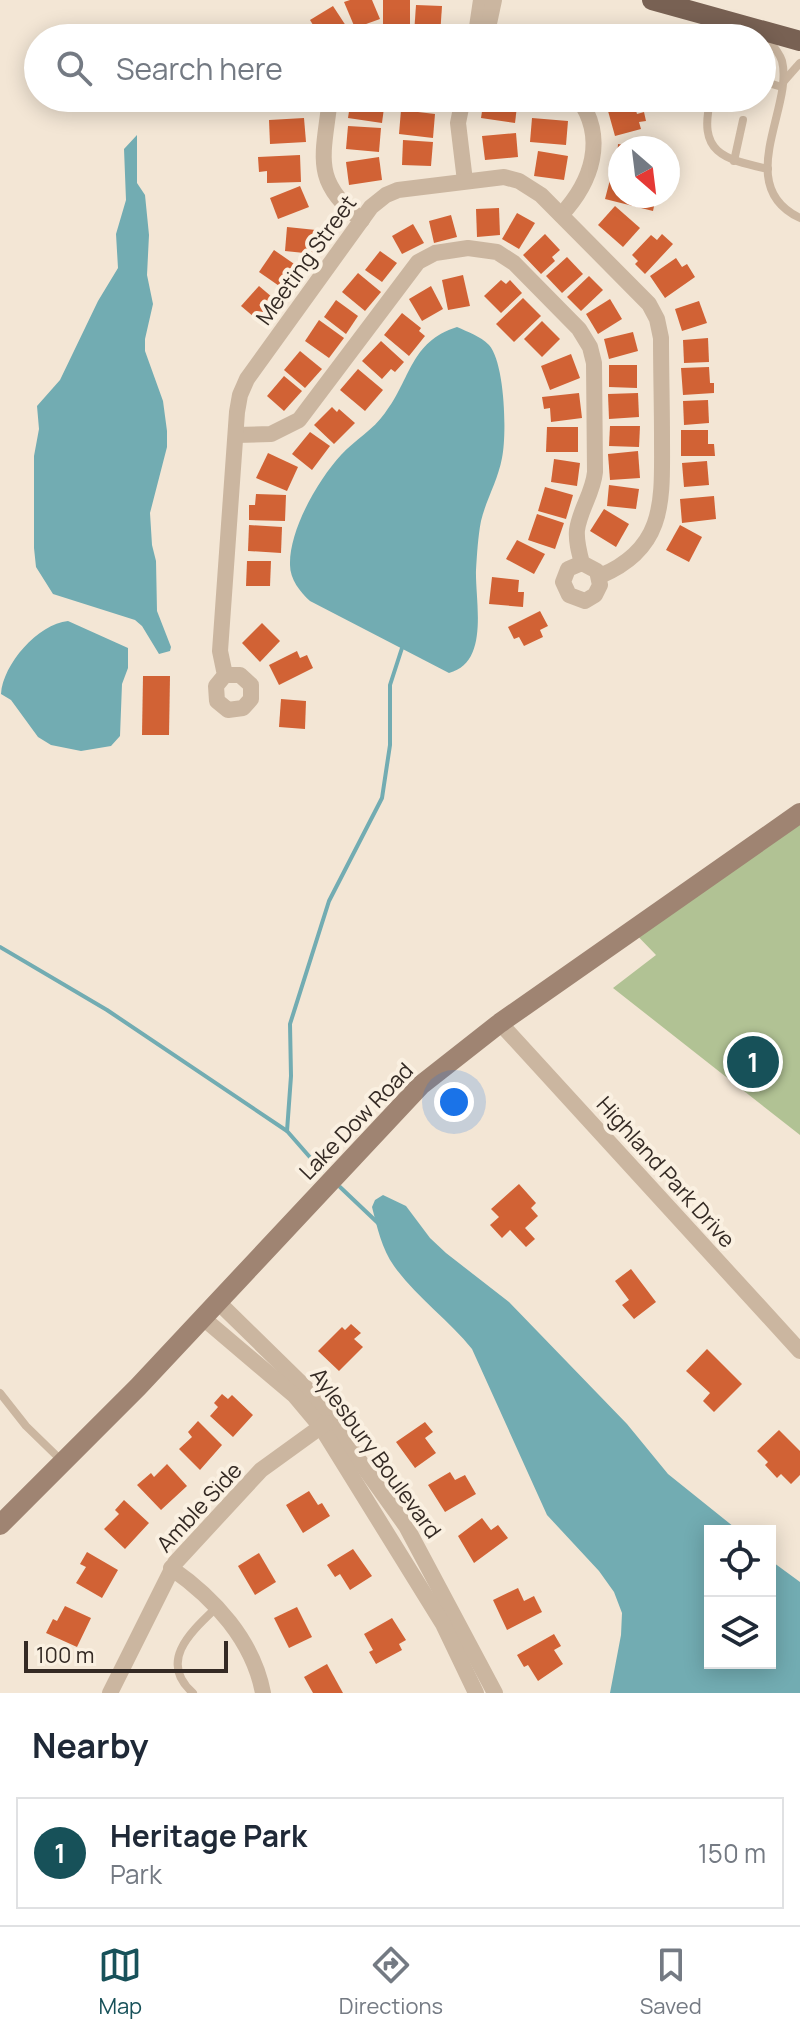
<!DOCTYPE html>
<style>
:root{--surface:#fff;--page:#f2f2f3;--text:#1f2937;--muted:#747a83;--line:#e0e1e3;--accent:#175159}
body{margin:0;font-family:Manrope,sans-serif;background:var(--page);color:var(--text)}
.controls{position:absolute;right:24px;bottom:24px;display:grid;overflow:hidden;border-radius:0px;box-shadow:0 4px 20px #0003}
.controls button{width:72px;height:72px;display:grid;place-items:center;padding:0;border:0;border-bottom:2px solid var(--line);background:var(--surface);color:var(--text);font:40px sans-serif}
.compass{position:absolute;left:608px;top:136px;width:72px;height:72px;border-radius:50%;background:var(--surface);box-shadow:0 4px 20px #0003;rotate:152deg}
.scale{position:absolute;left:24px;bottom:20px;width:204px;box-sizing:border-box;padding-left:8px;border:4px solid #342a24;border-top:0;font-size:22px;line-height:28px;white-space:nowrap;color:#342a24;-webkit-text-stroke:6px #faf0e1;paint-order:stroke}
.you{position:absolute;left:454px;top:1102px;width:28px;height:28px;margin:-20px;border:6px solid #fff;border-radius:50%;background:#1a73e8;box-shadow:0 0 0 12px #1a73e833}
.badge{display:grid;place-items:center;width:52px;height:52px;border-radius:50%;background:var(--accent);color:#fff;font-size:26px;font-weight:700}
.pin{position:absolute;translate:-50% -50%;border:4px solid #fff;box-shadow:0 2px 8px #0006}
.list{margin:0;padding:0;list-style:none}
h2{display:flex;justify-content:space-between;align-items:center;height:104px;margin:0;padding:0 32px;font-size:34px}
h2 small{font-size:26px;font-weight:400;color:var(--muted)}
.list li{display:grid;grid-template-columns:52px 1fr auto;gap:24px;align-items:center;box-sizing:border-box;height:112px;margin:0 16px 16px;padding:0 16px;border:2px solid var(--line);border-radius:0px}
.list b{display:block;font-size:30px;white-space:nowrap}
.list p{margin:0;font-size:26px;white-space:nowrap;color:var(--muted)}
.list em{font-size:26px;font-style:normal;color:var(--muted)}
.icon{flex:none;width:44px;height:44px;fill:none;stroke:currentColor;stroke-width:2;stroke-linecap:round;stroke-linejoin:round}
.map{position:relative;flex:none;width:800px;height:1693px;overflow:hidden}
.search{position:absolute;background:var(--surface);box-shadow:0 4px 20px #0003;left:24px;right:24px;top:24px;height:88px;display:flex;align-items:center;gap:20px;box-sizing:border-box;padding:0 28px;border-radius:44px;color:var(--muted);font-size:30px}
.sheet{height:232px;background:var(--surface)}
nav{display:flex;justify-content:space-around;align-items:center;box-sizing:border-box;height:112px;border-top:2px solid var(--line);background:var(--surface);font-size:22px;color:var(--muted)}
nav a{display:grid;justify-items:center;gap:4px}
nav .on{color:var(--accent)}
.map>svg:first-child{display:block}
.green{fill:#b1c294}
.water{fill:#72acb2}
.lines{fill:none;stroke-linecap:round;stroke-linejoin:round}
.stream{stroke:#72acb2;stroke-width:4}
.building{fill:#d16235}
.lane{stroke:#cbb6a0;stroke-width:8}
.street{stroke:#cbb6a0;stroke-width:16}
.secondary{stroke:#9f8472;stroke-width:20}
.primary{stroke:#786153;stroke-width:20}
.labels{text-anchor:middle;stroke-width:8;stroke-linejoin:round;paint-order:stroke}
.street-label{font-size:22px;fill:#342a24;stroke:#faf0e1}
</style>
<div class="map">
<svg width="800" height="1693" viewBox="0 0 800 1693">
<rect width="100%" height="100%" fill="#f3e6d5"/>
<polygon class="green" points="800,810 800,1135 613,988 656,955 627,925"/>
<g class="water">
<polygon points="137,135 137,183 145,195 149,235 147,275 153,304 145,339 145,351 163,401 167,431 167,447 150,513 152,545 156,561 157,611 171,647 170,651 159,654 142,626 135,620 53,594 36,567 34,548 34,456 39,429 37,406 60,380 98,301 118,268 116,234 126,200 124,149"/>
<path d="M457 327C468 332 480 336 489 345 505 363 507 434 502 458 498 480 486 500 481 521 478 536 477 555 476 570 475 601 490 663 449 673L310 601C300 592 290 579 290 565 289 530 318 480 341 455 355 440 373 430 385 413 411 379 410 342 457 327Z"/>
<path d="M68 621 128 648V668L122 684 120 736 111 746 81 751 51 745 38 737 11 700 1 694C3 664 38 624 68 621Z"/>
<path d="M383 1195 406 1206 430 1238 446 1253 509 1302 627 1424 668 1474 739 1531H710V1663H770V1560L800 1582V1693H610L621 1635 622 1613 614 1592 599 1571 547 1515 472 1349C449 1320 415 1296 394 1266 382 1249 377 1227 372 1207L375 1200Z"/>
</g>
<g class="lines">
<g class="stream">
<polyline points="0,947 107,1010 287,1131 322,1171"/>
<polyline points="287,1131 291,1076 290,1024 329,901 382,798 390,745 390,685 402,648"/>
<polyline points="340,1187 379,1224"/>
</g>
</g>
<g class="building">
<polygon points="350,0 372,0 380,19 355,28 344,2"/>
<rect x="383" y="0" width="27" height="26"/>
<polygon points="416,5 442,6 440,36 414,34"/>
<polygon points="333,6 350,32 341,38 321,38 310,20"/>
<polygon points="280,98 312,98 311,110 280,107"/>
<polygon points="351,98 385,100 382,123 348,118"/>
<polygon points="405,98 438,98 437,107 404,104"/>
<polygon points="484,98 518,98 515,123 481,118"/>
<polygon points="634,104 637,114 644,112 646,121 639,122 641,129 615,136 608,111"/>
<polygon points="401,110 435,114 433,138 399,134"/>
<polygon points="304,118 306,142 270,144 269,120"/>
<polygon points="532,118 568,121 566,145 530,142"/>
<polygon points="348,126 381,128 379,152 346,149"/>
<polygon points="516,133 518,157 485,160 482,136"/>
<polygon points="403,140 433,142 431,166 402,165"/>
<polygon points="618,144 631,146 631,148 620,148 620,171 616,171"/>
<polygon points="538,151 568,156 564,180 534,176"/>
<polygon points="300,155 301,182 267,183 267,171 259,172 258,157"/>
<polygon points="379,157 382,180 349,185 346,162"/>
<polygon points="612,172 620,175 620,196 656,197 653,211 605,199"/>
<polygon points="300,186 309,207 278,219 270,198"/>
<polygon points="615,206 640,228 623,247 598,225"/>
<polygon points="499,208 500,235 477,237 476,209"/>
<polygon points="517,213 535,223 519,249 502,239"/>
<polygon points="451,215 457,237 434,243 429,221"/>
<polygon points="413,224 424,243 402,254 392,236"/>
<polygon points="287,227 316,230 314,254 285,251"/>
<polygon points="545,234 560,250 552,257 555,261 541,274 523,255"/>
<polygon points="662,234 673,244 645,274 635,264 638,261 632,255 651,235 657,240"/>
<polygon points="274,250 300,268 285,290 259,272"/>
<polygon points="380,251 397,263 382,282 365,270"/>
<polygon points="567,257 583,274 562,293 546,276"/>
<polygon points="676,258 682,267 687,264 695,277 665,298 650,276"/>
<polygon points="358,273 381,292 365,311 342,292"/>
<polygon points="463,275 470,306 448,310 442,280"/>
<polygon points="589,276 603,290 581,311 567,297"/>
<polygon points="501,280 506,284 510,280 522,293 501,313 484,296"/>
<polygon points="259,286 279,303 261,323 241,306"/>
<polygon points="431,286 443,309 422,321 409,299"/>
<polygon points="523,298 541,316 514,342 496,324"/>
<polygon points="610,299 622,319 598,334 586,314"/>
<polygon points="336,300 358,316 346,334 324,317"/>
<polygon points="699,301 707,323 682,331 675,309"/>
<polygon points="402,313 421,328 419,331 425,336 409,356 384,335"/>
<polygon points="319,320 344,338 329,358 305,341"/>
<polygon points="542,321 560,339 542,357 524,339"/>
<polygon points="633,332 638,351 609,359 604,339"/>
<polygon points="708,338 709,362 684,363 683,340"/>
<polygon points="381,341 404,362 395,372 391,369 382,379 362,361"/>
<polygon points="300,351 322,369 305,388 284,370"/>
<polygon points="571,354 580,378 550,390 541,366"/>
<polygon points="609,365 637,365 637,388 609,387"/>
<polygon points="709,367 710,383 714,383 714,393 683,395 681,368"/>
<polygon points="358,369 383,390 365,411 340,390"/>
<polygon points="284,376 302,391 284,411 267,396"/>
<polygon points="579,393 582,418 551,422 550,408 544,409 542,397"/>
<polygon points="638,393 639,417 609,419 608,394"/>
<polygon points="708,400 709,423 684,425 683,401"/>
<polygon points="332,407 337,412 339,409 355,423 334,444 314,425"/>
<polygon points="610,426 640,426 639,447 609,446"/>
<polygon points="547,427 578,427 578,452 546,452"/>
<polygon points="681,430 708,430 708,444 714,444 715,456 681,456"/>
<polygon points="310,432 330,446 312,470 292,454"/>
<polygon points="638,451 640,478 610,480 608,454"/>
<polygon points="268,453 298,467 287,491 256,478"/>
<polygon points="554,459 580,463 577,486 551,482"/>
<polygon points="707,461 709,485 684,487 682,463"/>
<polygon points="609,485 639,489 636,509 607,506"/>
<polygon points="545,487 573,495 566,519 538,511"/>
<polygon points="256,494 286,495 285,521 249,520 249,505 255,505"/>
<polygon points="714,496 716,519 682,523 680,499"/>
<polygon points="604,509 629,524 616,547 590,531"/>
<polygon points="537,514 564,523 555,549 528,540"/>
<polygon points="249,525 282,527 281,553 248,551"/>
<polygon points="680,525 702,537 689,562 666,550"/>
<polygon points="517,540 545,554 534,574 506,559"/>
<polygon points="247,561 271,561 270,586 246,586"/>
<polygon points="492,577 519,580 518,592 524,592 523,607 489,604"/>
<polygon points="540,611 548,626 540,630 543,637 524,646 519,637 514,639 508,627"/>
<polygon points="262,623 280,641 260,662 242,643"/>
<polygon points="297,651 300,658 307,655 313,668 279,685 269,665"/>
<polygon points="143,676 170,676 169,735 142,735"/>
<polygon points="281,699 306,701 305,729 279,727"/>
<polygon points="519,1184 536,1203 531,1208 538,1216 525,1228 535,1239 526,1247 510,1230 502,1238 490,1225 499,1217 491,1209"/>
<polygon points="631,1269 656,1302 634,1319 622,1305 629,1300 615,1281"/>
<polygon points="351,1324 361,1333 354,1339 363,1347 339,1371 318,1351 342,1327 345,1330"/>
<polygon points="707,1349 742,1384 714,1412 703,1401 710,1393 686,1371"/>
<polygon points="222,1394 228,1399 232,1395 253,1415 233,1437 210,1416 218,1407 214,1403"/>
<polygon points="198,1421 222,1445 200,1470 179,1449 192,1437 188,1432"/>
<polygon points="425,1422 433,1432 425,1438 436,1453 415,1468 396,1442"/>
<polygon points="779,1430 800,1451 800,1475 791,1484 781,1474 777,1478 765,1465 768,1462 757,1451"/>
<polygon points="167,1464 187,1486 161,1510 137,1485 151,1473 154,1477"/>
<polygon points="450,1472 455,1480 465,1475 476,1494 445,1512 428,1485"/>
<polygon points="309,1491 318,1505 322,1503 330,1516 303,1533 286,1505"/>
<polygon points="124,1500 149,1523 125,1549 104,1529 119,1514 115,1510"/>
<polygon points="482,1518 491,1530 498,1525 508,1538 474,1563 458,1536"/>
<polygon points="353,1549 372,1576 350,1590 340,1574 335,1577 327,1565"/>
<polygon points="87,1552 118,1570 102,1598 76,1583 86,1567 80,1564"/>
<polygon points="259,1553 276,1582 255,1595 238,1566"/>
<polygon points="518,1588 524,1601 534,1596 542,1612 507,1630 493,1600"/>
<polygon points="65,1606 91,1618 77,1647 46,1633 53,1619 57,1621"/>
<polygon points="297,1607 312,1637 289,1648 274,1618"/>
<polygon points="392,1618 406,1640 399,1644 402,1650 376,1664 369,1652 373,1650 364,1634"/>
<polygon points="554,1634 561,1646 554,1650 563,1664 538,1681 528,1665 524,1667 517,1655"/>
<polygon points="327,1664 343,1693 313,1693 304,1677"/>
</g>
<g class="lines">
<g class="lane">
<path d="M764 35C770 42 779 51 782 61 794 107 732 186 800 218"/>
<polyline points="762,81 782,87"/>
<polyline points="784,81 800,63"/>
<path d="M711 98C697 153 723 159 768 169"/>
<polyline points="734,161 743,120"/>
<polyline points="0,1393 26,1426 63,1462"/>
<path d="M193 1693C157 1661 192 1631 217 1607"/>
</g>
<g class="street">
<polyline points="479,38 477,27 481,0"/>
<polyline points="480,38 488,28 494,0"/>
<path d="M330 98C324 155 310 181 362 220"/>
<polyline points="463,98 458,123 465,181"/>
<path d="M561 215C592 182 607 138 578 98"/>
<path d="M236 435 271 434 299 420 418 262 435 253 468 248 497 252 514 263 579 329 590 347 594 363 595 472C593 493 580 509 577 530 576 541 579 552 582 563L597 571 600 585 595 595 585 601 569 595 563 582 568 569 582 563"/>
<path d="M225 675 216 686 217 701 228 710 243 708 251 699V685L240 675H225L220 651 237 412 240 395 247 379 371 207 386 195 398 190 504 177 519 181 541 195 649 304 657 319 661 338C661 371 662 404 662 437 662 499 667 548 600 576"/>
<polyline points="500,1023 800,1351"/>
<polyline points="217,1301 311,1393 406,1526 495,1693"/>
<polyline points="203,1318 295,1396 321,1427 443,1624 476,1693"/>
<path d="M171 1568C214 1598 253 1640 263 1693"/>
<polyline points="110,1693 175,1563 261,1470 326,1423"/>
</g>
<polyline class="secondary" points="0,1525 138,1387 421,1085 500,1023 800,813"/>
<polyline class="primary" points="652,0 800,41"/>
</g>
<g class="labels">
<g class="street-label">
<text transform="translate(306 260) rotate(-54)" y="8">Meeting Street</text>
<text transform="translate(356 1121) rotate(-46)" y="8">Lake Dow Road</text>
<text transform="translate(666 1172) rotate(48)" y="8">Highland Park Drive</text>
<text transform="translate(376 1453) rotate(54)" y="8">Aylesbury Boulevard</text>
<text transform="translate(199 1507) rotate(-47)" y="8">Amble Side</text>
</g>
</g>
</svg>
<div class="controls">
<button><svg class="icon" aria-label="locate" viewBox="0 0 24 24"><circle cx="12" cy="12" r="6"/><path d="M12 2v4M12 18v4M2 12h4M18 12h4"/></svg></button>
<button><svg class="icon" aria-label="layers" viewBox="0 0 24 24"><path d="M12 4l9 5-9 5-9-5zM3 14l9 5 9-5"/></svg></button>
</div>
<svg class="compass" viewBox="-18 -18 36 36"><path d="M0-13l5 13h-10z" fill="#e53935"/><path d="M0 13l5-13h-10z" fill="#747a83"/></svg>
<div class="scale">100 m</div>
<div class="you"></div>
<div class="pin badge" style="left:753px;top:1062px">1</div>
<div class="search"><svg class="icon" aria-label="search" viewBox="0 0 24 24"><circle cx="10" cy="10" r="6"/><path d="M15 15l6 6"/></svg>Search here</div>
</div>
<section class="sheet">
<h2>Nearby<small></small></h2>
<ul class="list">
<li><span class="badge">1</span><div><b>Heritage Park</b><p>Park</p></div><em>150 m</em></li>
</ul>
</section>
<nav>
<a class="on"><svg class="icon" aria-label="map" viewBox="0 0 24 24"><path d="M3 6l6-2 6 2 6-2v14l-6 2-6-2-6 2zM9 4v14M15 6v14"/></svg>Map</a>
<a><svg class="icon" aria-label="directions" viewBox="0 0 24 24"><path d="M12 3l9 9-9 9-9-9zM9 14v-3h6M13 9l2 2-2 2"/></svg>Directions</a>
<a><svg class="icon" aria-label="saved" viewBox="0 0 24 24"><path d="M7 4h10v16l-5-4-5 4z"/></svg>Saved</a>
</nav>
